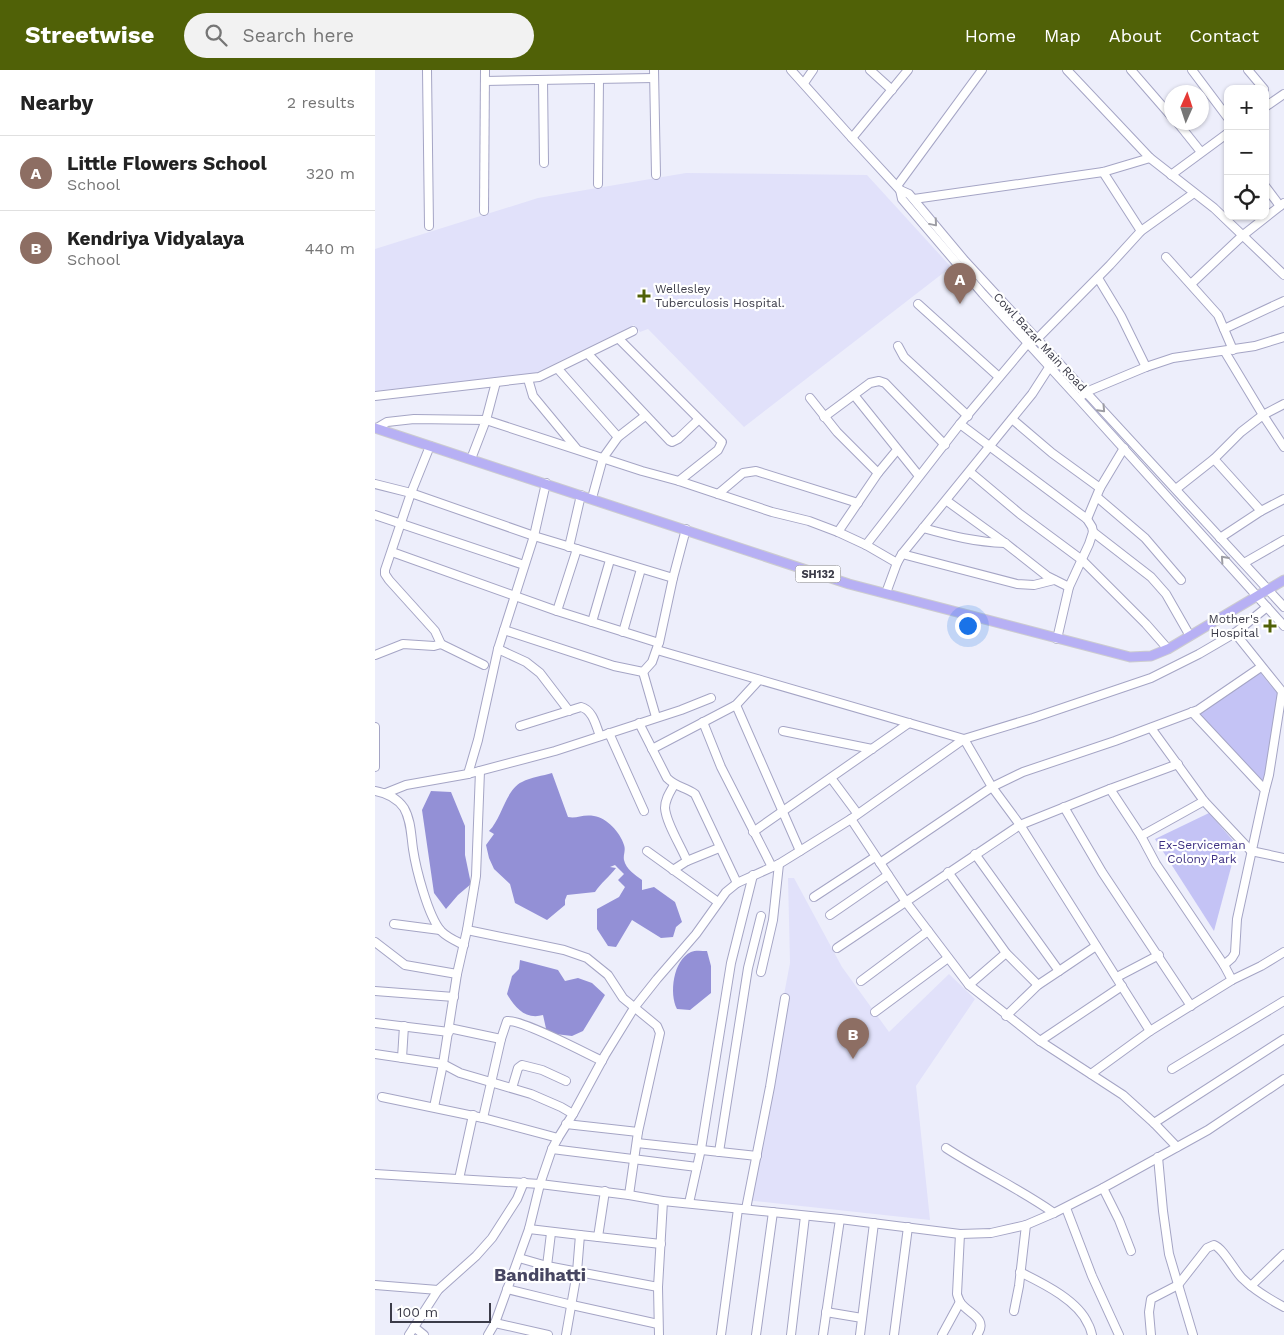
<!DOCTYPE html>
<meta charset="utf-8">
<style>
:root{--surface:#fff;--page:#f2f2f2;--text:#222;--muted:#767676;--line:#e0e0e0;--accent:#506107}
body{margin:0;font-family:"Work Sans",sans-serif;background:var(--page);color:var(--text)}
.controls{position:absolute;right:15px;top:15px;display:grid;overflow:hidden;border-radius:10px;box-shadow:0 1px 4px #0004}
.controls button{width:45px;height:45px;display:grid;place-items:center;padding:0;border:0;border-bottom:1px solid var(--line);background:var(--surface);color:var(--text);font:25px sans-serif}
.compass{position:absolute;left:789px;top:15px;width:45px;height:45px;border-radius:50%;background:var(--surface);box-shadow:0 1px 4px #0004;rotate:3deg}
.scale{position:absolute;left:15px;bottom:12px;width:101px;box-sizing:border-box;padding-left:5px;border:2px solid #3b3b48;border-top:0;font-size:14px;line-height:18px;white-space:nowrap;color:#3b3b48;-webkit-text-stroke:4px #fff;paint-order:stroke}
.you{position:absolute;left:592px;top:555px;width:18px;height:18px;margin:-12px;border:4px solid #fff;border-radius:50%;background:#1a73e8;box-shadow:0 0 0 8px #1a73e833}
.badge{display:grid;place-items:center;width:32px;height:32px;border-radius:50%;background:var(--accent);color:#fff;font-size:16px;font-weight:700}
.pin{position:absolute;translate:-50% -41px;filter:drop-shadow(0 1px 2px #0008)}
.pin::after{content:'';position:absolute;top:26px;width:18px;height:15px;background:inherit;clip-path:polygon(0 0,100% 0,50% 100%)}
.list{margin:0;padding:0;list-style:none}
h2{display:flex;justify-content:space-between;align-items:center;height:65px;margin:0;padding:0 20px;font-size:21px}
h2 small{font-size:16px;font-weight:400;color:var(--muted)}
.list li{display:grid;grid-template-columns:32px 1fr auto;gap:15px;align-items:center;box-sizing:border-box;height:75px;padding:0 20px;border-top:1px solid var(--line)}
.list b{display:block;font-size:19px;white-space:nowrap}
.list p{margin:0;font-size:16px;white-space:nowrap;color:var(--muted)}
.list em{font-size:16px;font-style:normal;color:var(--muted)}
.icon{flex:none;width:28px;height:28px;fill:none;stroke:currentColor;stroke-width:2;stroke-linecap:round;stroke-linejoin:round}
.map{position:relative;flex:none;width:909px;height:1265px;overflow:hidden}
header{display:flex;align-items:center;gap:30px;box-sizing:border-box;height:70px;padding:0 25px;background:var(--accent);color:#fff}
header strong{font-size:24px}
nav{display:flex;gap:28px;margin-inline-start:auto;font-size:18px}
.search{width:350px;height:45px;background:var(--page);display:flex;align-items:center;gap:12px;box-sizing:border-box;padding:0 18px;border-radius:28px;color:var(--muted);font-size:19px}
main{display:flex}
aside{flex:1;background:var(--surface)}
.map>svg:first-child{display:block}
.built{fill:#e1e1fa}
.green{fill:#c4c3f5}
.water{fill:#9390d6}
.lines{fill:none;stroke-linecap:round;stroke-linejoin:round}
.minor-casing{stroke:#a5a5c5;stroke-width:10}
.major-casing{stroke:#cccccf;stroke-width:11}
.minor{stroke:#fff;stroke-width:8}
.major{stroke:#b7b0f4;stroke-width:9}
.oneway{stroke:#9d9da4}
.poi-dot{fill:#506107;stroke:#fff;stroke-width:2}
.labels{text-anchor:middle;stroke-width:4.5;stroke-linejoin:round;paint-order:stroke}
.shield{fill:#fff;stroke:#76767f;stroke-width:1}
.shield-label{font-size:11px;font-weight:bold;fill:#3b3b48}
.poi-label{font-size:12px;fill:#3b3b48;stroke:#fff;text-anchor:start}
.street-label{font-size:12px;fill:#3b3b48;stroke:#fff}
.park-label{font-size:12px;fill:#3d3082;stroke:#fff}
.district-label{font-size:18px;font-weight:bold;fill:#474661;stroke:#fff}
</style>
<header>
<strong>Streetwise</strong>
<div class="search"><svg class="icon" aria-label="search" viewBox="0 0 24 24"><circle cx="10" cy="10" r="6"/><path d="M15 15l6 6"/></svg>Search here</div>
<nav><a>Home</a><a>Map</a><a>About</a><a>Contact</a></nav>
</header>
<main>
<aside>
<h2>Nearby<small>2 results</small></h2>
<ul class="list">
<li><span class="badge" style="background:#8d6e63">A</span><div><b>Little Flowers School</b><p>School</p></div><em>320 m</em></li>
<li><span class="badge" style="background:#8d6e63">B</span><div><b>Kendriya Vidyalaya</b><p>School</p></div><em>440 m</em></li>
</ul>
</aside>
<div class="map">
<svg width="909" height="1265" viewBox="0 0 909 1265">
<rect width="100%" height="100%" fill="#edeefb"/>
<g class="built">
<polygon points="311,103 492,105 576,197 369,357 273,259 265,262 259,255 154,306 0,321 0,179 163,128"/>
<polygon points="413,808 419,808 467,897 514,962 574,904 600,929 541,1016 555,1150 370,1130 415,893"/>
</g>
<g class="green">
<polygon points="885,602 903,624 891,702 888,712 823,644"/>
<polygon points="834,743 862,775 839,861 780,769"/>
</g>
<g class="water">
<path d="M177 703 193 747C202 749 207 744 219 746 232 748 245 762 249 775 251 780 248 785 249 790 251 799 260 805 267 810V820L279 817 300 832 307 852 301 857 298 867 286 868 257 850 241 877 233 876 222 859V839L244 827 250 817 243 810 249 804 240 795 235 797 241 798C234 807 226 813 220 822L192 825 190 830V835L172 850 140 833 135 814 119 799 114 788 111 775 119 764 114 761C127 748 131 719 147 712 156 707 168 706 177 703Z"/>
<polygon points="56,721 76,722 90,756 90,785 96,814 83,825 71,839 59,823 47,740"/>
<path d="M332 881 336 896V923L315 940 302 939C294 924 298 890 316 882 320 880 327 881 332 881Z"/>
<path d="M145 890 183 900 190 911 203 908 217 913 230 925 208 961 197 966 172 963 168 945C151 950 140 938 132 924L137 906 144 899Z"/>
</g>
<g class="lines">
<g class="minor-casing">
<g id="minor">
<polyline points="52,0 54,156"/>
<polyline points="279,0 281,105"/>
<polyline points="416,0 477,68 525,120 534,124 590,191 909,537"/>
<polyline points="495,0 517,20"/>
<polyline points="692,0 775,88 839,138 909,205"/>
<polyline points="756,0 796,46"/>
<polyline points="817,0 853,48"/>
<polyline points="873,0 889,19"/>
<polyline points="168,10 169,93"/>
<polyline points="110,11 279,8"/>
<polyline points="429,13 438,0"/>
<polyline points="890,37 909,24"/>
<polyline points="802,52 826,82"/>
<polyline points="477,68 533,0"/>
<polyline points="728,102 766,161"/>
<polyline points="796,105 853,63"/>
<polyline points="223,114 224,9"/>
<polyline points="522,116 607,0"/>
<polyline points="890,116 905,136"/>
<polyline points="525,120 527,129 608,224 704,329 909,556"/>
<polyline points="539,129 728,102 775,88"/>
<polyline points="109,141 110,0"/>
<polyline points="791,187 843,245 858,280"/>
<polyline points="723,208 746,246 771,297"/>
<polyline points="816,214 867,166 909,133"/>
<polyline points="543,234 624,307"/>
<polyline points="849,259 909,231"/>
<polyline points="244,269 347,372 343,380 304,411"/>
<polyline points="662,269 735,195 766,161 819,123"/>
<polyline points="523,276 529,287 593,346"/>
<polyline points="850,282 888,345 909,377"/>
<polyline points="213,284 295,371 297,372 303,369 323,350"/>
<polyline points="183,299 243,367"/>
<polyline points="153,309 158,326 201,378"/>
<polyline points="121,312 111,350 267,401 304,411 397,442 434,451 463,462 491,475 522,493"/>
<polyline points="479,325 544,406"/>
<polyline points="708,325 711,322 771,297 798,288 880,276 909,267"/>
<polyline points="0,326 164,307 258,261"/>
<polyline points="435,328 462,362 503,403"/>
<polyline points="449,347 495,313 504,311 510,313 570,375"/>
<polyline points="637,349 677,383 725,418"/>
<polyline points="585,354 712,449 717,457 718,462 714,474 694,517 682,569"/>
<polyline points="2,358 12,352 39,349 111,350 96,389"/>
<polyline points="55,376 36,423 10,500 10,504 14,510 60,561 66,574"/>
<polyline points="839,389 886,441"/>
<polyline points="595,402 645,444 707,490 771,554 793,579"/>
<polyline points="0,414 36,423 159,466 298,508"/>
<polyline points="801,419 839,389 866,362 888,345 909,334"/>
<polyline points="343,424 368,403 381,401 483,433"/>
<polyline points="722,427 770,468 806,510"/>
<polyline points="217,428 228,388 243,367 270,346"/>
<polyline points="572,431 630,473 672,506 694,517"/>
<polyline points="0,445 149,495"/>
<polyline points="712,449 725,418 749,378"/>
<path d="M548 458C577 466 600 472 630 473"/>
<polyline points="463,462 503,403 522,380"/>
<polyline points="718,462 776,507 791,524 815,566"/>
<polyline points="845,468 886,441 909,429"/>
<polyline points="491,475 585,354 653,273"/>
<polyline points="194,477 206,425"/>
<polyline points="17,482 182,541 284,573 298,508 311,459"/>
<polyline points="527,484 642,514 659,515 679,510"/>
<polyline points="869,493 909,470"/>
<polyline points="511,523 522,493 527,484 657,324 675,296"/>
<polyline points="182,541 202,479"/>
<polyline points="217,552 235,490"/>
<polyline points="129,560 239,596 268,602 277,592 283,575"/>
<polyline points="248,562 266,499"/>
<polyline points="860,563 909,624"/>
<polyline points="123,579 151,592 165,603 194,641"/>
<polyline points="282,580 589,669 617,717 645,755 775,961"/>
<polyline points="0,585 28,574 59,576 66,574 109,595"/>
<polyline points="268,602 281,647"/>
<polyline points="361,635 425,781"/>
<polyline points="817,642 890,720 862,849 860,883 857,888 849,895"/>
<polyline points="328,652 346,697 397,797"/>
<path d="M264 653 292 708C301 717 310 717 320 724L362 813"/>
<path d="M145 656 206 637C218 640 221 656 225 666"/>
<polyline points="0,657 0,697"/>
<polyline points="776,658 829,731 876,781 909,788"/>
<polyline points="408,661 497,679"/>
<polyline points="234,663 269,741"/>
<polyline points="277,679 361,635 384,610"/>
<polyline points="93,704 103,670 123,579 159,466 171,413"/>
<polyline points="456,708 482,743"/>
<path d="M299 715C295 722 290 729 290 738 291 753 306 776 312 791"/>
<polyline points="735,719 766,766 781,794 849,895 857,910"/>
<polyline points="890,720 894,705 907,622"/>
<path d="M0 721C11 723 22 728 29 738 36 750 36 765 38 779 41 799 53 846 66 861 73 868 81 871 89 875"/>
<polyline points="11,723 31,715 93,704 180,681 306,640 336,628"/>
<polyline points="689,737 727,802 816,936"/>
<polyline points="476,749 531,832 594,915 665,971 748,1025 779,1053 802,1077"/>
<polyline points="378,762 534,653"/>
<polyline points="766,766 829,731"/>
<polyline points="272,781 343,832"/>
<polyline points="600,784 684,901 721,876"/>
<polyline points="505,793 617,717 648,702 740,671 823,640 886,597"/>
<polyline points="298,800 312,791 344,778"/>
<polyline points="573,802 631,883 663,915"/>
<polyline points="439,827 500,787"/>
<polyline points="455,845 513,805"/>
<polyline points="19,854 65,860"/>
<polyline points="92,860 189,880 212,888 233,905 248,928 282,956 285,963 263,1062 254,1125"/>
<polyline points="0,872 30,895 82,904"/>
<polyline points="462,878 645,755 735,719 803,694"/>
<polyline points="386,902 398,850 404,794"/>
<polyline points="742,907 784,885"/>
<polyline points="486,911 553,861"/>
<polyline points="594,915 631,883"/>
<polyline points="0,921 79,927"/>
<polyline points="500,942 573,888"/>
<polyline points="631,946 663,915 684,901"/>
<polyline points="0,953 74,962"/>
<polyline points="74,958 126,969"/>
<polyline points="665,971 747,916"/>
<polyline points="0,984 68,994 85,1003 156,1024 186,1037 198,1044"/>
<polyline points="27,988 29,956"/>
<polyline points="797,999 909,931"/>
<polyline points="716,1004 775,961 857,910 886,896 909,882"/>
<polyline points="137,1018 143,998 147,995 167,1000 191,1011"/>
<polyline points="7,1027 108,1048 183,1068"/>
<polyline points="59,1037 68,994 82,904 92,860 101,806 105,701"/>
<path d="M108 1048 126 969 132 951C146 949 211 983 227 991"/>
<polyline points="779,1053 909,969"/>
<polyline points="191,1054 263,1062"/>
<polyline points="262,1073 382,1086"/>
<path d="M571 1078C606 1101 645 1119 679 1143"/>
<polyline points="177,1079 322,1097"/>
<polyline points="344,1082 373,898 386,846"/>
<polyline points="783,1087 788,1141 794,1184 818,1265"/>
<polyline points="0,1104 165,1114 254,1125 288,1131 465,1149 585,1164 616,1163 651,1155 679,1143 728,1118 833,1060 909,1009"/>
<polyline points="84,1109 98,1045"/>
<polyline points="728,1118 744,1150 756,1181"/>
<polyline points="314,1133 326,1079 356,893 378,805"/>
<polyline points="691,1138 717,1206 744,1265"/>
<polyline points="371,1139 395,1017 410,928"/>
<polyline points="154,1159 205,1165"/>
<path d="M585 1164 582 1224C582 1225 585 1232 585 1232 593 1244 614 1248 602 1265"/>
<polyline points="223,1167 286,1174"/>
<polyline points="144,1188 172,1196 283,1217"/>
<polyline points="172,1196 176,1163"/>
<path d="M645 1202C667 1213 703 1230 713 1254 715 1257 716 1261 717 1265"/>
<polyline points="0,1215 63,1220"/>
<polyline points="876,1216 909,1184"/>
<polyline points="132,1219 197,1235 283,1254"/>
<polyline points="639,1241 644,1216 651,1155"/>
<polyline points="451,1242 487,1248"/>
<polyline points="120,1253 173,1265"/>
<polyline points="39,1257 49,1265"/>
<polyline points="34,1265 63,1220 101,1186 117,1168 142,1129 149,1112"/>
<polyline points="113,1265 120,1253 154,1159 165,1114 177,1079 183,1068 198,1044 230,985 259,938 282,909 321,864 351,822 362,813 404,794 425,781 476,749 589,669 658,648 776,608 824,584 860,563 892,537"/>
<polyline points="191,1265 202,1202 205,1165 223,1167 230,1121"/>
<polyline points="284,1265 283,1217 288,1131"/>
<polyline points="346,1265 363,1139"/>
<polyline points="381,1265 398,1142"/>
<polyline points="416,1265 430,1146"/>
<polyline points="448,1265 465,1149"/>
<polyline points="485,1265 499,1153"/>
<polyline points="519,1265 533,1157"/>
<polyline points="567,1265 585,1232"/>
<path d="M776 1265 774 1242 776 1229 803 1215 832 1178 839 1175C848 1178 859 1200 867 1208 879 1220 894 1229 909 1237"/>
</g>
</g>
<g class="major-casing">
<polyline id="major" points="0,358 474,514 755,587 776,586 793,579 909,510"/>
</g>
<use href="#minor" class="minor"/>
<use href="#major" class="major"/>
</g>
<defs><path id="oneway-chevron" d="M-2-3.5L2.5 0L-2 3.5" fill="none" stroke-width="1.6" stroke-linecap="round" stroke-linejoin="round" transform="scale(1.25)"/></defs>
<g class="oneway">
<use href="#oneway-chevron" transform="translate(559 153) rotate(50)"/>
<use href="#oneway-chevron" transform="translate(727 339) rotate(47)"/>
<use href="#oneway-chevron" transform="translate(849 489) rotate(-132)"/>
</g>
<g class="poi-dot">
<path d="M266.5 218.5h5v5h5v5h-5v5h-5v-5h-5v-5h5z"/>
<path d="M892.5 548.5h5v5h5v5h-5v5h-5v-5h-5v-5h5z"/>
</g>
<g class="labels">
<rect class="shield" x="420.5" y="495.5" width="45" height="17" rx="4"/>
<g class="shield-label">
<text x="443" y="508">SH132</text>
</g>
<g class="poi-label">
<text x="280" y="223">Wellesley<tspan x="280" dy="14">Tuberculosis Hospital.</tspan></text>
<text x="884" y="553" text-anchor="end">Mother's<tspan x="884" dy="14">Hospital</tspan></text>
</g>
<g class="street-label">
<text transform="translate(665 272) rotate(47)" y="4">Cowl Bazar Main Road</text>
</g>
<g class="park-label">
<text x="827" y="779">Ex-Serviceman<tspan x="827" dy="14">Colony Park</tspan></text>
</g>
<g class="district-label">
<text x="165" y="1211">Bandihatti</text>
</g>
</g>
</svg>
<div class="controls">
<button>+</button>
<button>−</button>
<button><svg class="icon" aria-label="locate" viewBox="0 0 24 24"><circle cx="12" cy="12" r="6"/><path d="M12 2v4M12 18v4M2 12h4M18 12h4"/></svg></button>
</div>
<svg class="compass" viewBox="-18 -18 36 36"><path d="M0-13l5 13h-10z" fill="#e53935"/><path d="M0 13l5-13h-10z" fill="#767676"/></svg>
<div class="scale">100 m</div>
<div class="you"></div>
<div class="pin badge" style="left:585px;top:234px;background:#8d6e63">A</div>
<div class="pin badge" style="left:478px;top:989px;background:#8d6e63">B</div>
</div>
</main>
